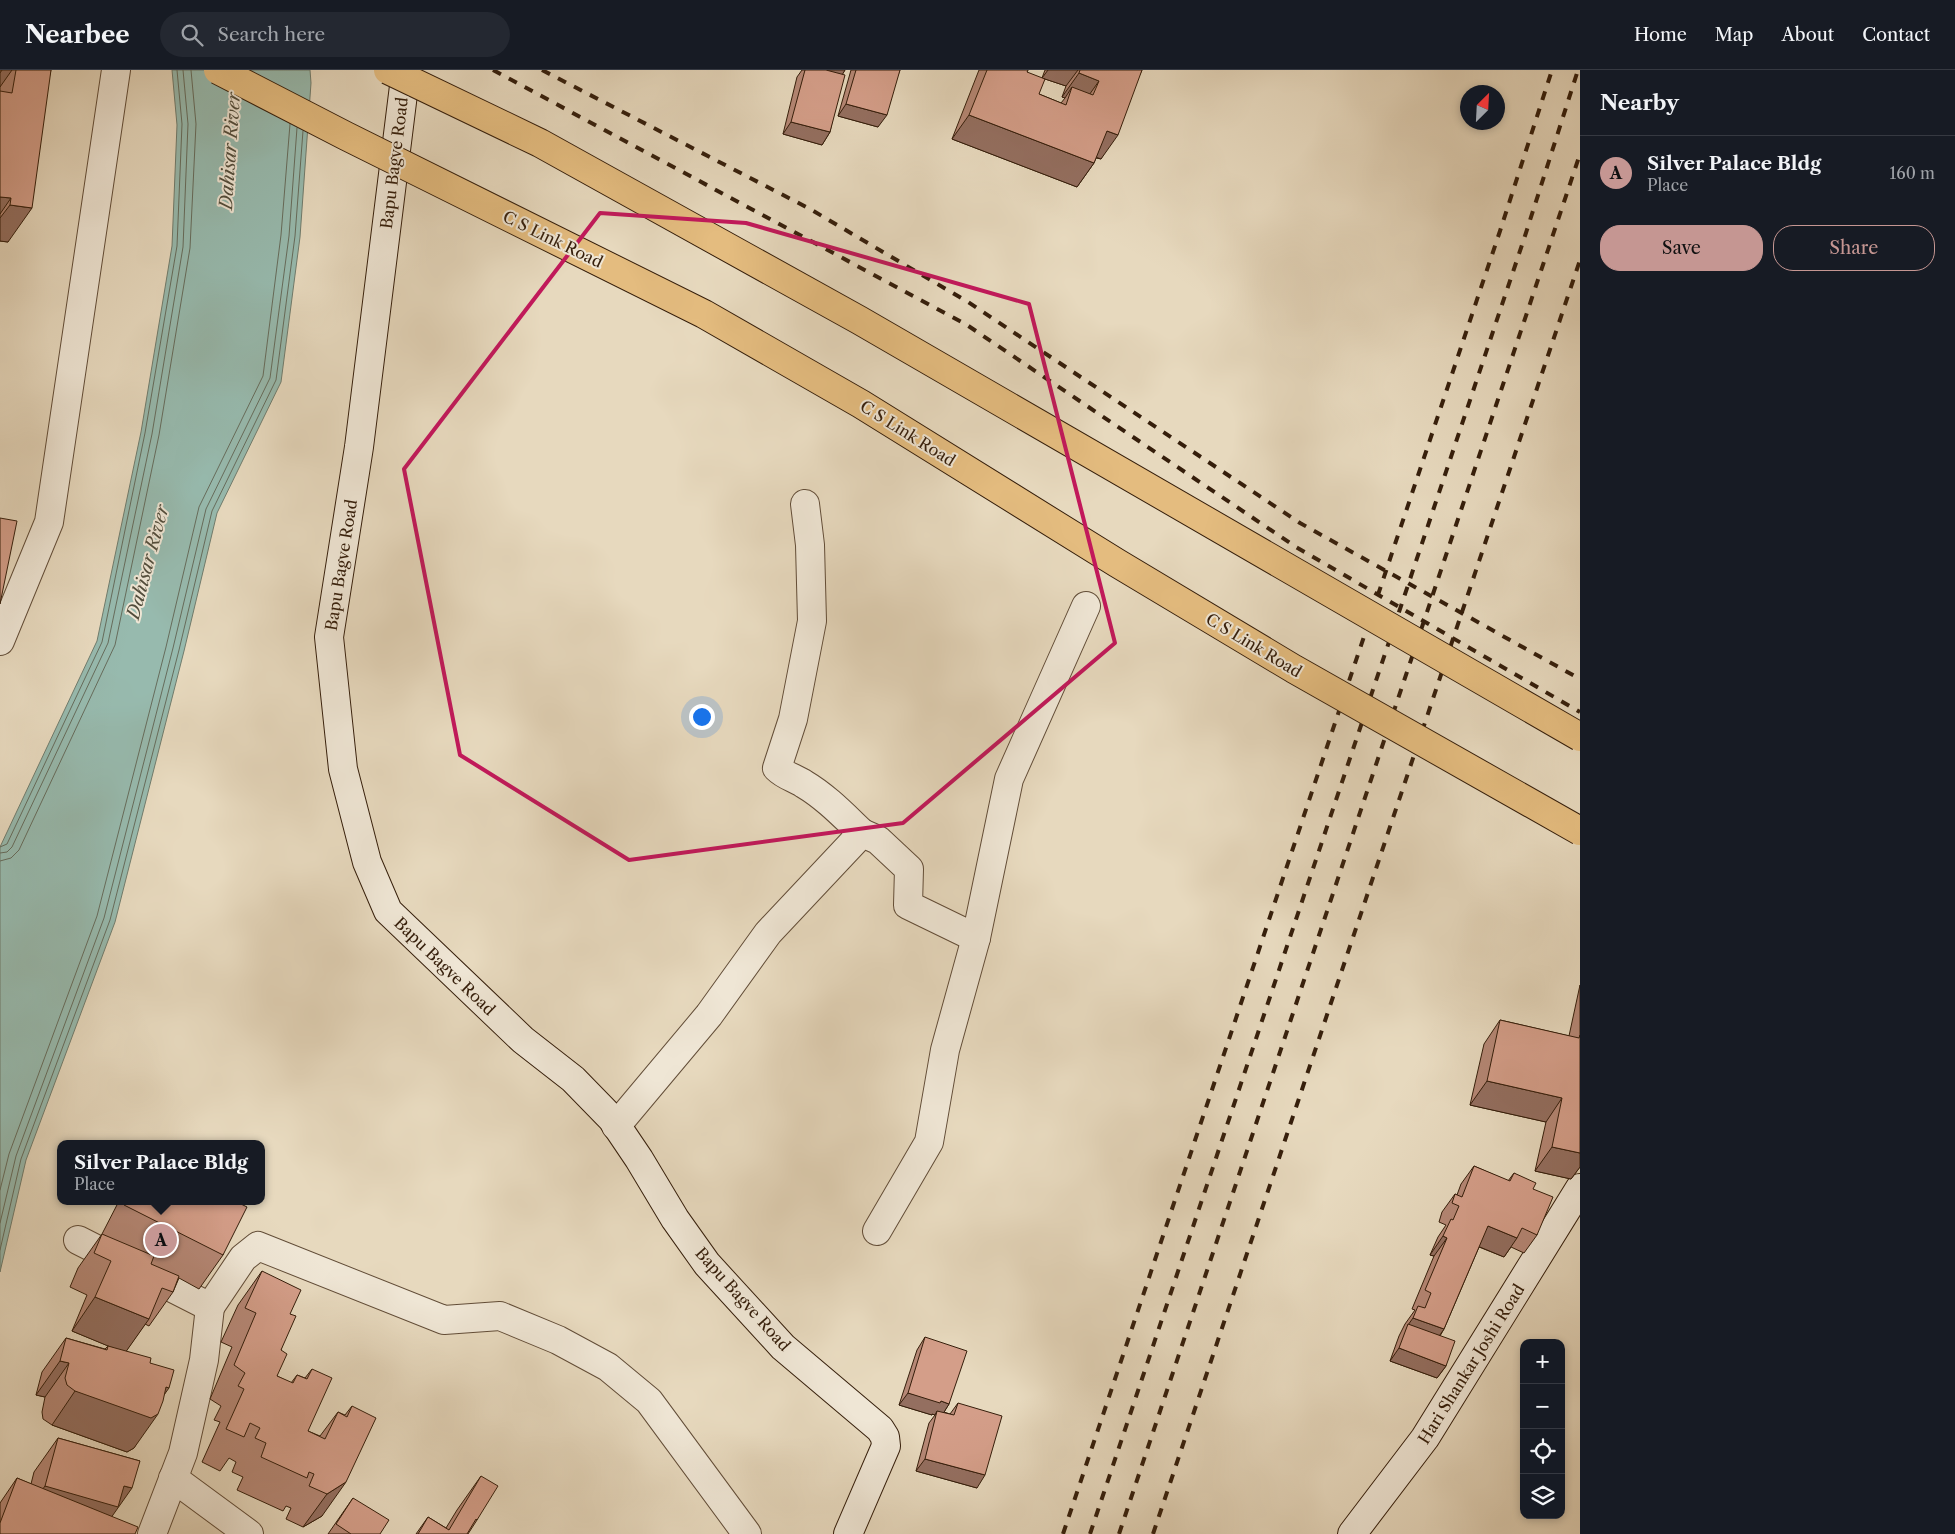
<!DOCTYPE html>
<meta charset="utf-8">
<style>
:root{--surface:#171b24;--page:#242831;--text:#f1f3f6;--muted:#9ea1a6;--line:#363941;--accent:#c59692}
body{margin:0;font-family:"Libre Caslon Text",serif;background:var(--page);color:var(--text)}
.controls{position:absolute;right:15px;bottom:15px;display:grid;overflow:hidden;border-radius:10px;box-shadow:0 2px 8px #0003}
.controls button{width:45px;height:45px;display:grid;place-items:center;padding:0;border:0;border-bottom:1px solid var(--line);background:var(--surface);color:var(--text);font:25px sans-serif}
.compass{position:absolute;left:1460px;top:15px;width:45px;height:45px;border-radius:50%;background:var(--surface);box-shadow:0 2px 8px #0003;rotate:24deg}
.you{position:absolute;left:701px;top:646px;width:18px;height:18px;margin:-12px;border:4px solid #fff;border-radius:50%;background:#1a73e8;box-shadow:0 0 0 8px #1a73e833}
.badge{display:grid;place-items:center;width:32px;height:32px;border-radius:50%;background:var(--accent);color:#111;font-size:16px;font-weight:700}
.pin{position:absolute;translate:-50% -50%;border:2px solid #fff;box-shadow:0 1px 5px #0006}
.popup{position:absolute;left:57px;top:1070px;width:208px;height:65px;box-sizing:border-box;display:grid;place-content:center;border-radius:10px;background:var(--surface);filter:drop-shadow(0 1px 4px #0005);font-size:16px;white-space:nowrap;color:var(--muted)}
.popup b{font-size:19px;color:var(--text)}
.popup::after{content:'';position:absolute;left:50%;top:100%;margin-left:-10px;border:10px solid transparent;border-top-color:var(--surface)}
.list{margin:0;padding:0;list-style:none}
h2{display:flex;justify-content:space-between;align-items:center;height:65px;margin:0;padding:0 20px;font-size:21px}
h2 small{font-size:16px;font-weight:400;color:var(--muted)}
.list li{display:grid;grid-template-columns:32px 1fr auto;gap:15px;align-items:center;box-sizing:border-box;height:75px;padding:0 20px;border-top:1px solid var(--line)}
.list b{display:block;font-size:19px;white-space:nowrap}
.list p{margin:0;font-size:16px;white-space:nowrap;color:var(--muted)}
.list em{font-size:16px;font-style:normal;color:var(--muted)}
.actions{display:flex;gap:10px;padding:15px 20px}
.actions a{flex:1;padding:11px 0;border:1px solid var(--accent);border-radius:20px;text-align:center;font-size:18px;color:var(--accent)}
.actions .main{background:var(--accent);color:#111}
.icon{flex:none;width:28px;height:28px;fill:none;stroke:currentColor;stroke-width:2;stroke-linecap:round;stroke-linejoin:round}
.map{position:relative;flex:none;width:1580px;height:1464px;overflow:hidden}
header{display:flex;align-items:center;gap:30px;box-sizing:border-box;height:70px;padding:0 25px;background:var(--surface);border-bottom:1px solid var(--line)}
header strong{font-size:24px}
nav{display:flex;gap:28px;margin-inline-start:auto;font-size:18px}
.search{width:350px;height:45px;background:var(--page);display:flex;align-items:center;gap:12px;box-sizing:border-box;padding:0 18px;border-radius:28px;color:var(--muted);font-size:19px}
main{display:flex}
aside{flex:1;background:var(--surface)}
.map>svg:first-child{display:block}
.water{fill:#97baae;stroke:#707c6d}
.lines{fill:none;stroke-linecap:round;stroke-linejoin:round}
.shore{stroke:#666c5c;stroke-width:1}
.street-casing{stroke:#624d38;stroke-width:30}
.secondary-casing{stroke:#351e0b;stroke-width:30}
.street{stroke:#efe6d5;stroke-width:28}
.secondary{stroke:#efe6d5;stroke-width:28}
.rail{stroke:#351e0b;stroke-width:4;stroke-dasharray:9 9;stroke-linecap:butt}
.primary-bridge-casing{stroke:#351e0b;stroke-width:30;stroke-linecap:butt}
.primary-bridge{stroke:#e4bc7f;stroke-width:28}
.wall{fill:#b68876;stroke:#351e0b}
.shaded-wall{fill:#946f60;stroke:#351e0b}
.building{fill:#d49e89;stroke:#351e0b}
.marked{fill:none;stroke:#c2185b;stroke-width:4;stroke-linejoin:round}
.labels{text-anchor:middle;stroke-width:4;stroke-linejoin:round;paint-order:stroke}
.street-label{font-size:16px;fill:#351e0b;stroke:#efe6d5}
.water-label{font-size:18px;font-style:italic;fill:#524d3c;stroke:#efe6d5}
</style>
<header>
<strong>Nearbee</strong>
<div class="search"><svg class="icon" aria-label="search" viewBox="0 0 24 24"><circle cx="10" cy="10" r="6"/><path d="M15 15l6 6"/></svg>Search here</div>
<nav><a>Home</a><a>Map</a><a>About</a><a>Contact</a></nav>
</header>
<main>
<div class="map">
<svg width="1580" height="1464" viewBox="0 0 1580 1464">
<rect width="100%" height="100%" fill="#e7d9be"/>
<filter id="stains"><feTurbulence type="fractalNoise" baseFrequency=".004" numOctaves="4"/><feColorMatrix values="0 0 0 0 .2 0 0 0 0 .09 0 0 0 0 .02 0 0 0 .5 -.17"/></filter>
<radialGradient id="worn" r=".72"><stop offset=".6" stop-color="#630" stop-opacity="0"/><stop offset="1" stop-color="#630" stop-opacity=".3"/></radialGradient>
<polygon class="water" points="172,0 310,0 311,13 300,167 281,312 217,443 184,581 115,852 26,1090 0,1202 0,777 97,571 141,362 172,176 177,55"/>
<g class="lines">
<g class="shore">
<polyline points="0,777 7,774 102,572 145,363 177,176 182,54 177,0"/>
<polyline points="0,783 7,782 12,777 108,573 152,364 183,177 188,54 183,0"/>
<polyline points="0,791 11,788 19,780 115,575 159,365 190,178 196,54 191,0"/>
<polyline points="0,1120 9,1084 97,846 166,577 199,437 263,306 281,165 290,54"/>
<polyline points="0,1153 16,1086 104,848 173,578 206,439 270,308 289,166 297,58"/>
<polyline points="0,1180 21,1089 110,850 179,580 212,441 276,310 295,166 303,61"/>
</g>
<g class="street-casing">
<g id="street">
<path d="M805 434 810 475 812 551 793 649 777 698C785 706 795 708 804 714 826 727 844 746 862 763"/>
<polyline points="0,571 49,452 116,0"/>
<polyline points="616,1056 709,945 768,863 862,763 878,770 909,799 908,835 976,868 1009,709 1086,536"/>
<polyline points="877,1161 929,1072 945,980 976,868"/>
<polyline points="78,1170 210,1237 243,1188 258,1176 444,1250 500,1246 558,1270 608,1297 649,1331 747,1464"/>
<polyline points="173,1408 249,1464"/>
<polyline points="152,1464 183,1383 204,1290 210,1237"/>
</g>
</g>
<g class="secondary-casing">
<g id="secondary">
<polyline points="406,0 359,377 329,567 343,699 367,792 388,841 523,970 573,1009 612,1049 639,1089 675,1149 707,1194 783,1277 880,1359 885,1367 886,1376 848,1464"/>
<polyline points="1352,1464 1425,1368 1580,1118"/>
</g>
</g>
<use href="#street" class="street"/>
<use href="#secondary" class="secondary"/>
<g class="rail">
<polyline points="493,0 967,255 1296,477 1580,642"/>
<polyline points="542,0 810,139 968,232 1300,453 1580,609"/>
<polyline points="1063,1464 1500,161 1552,0"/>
<polyline points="1090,1464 1524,169 1578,0"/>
<polyline points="1119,1464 1580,84"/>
<polyline points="1153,1464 1580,190"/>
</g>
<g class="primary-bridge-casing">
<g id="primary-bridge">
<polyline points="218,0 346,66 704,244 861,334 1117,493 1294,599 1580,761"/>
<polyline points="388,0 540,73 859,250 1580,667"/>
</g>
</g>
<use href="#primary-bridge" class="primary-bridge"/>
</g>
<g class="wall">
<polygon points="0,0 51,0 8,172 0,171"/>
<polygon points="802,0 845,0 842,4 830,62 822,75 783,64 797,7"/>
<polygon points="851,0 900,0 878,57 838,46"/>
<polygon points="979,0 1028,0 1027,2 1039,24 1061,33 1065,28 1062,27 1066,16 1042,8 1045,0 1142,0 1101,89 1096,88 1094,93 1077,117 952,69"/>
<polygon points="1580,915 1580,1097 1571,1109 1535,1101 1546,1052 1470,1035 1484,974 1500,950 1569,966"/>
<polygon points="1474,1096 1508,1111 1514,1103 1533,1119 1537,1165 1524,1183 1511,1177 1504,1187 1479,1177 1444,1259 1440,1266 1446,1296 1437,1308 1390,1291 1399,1266 1405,1254 1415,1240 1412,1239 1434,1186 1430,1185 1438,1167 1446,1155 1439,1152 1442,1142 1455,1124 1457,1125 1461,1114"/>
<polygon points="119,1131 235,1131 223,1185 199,1219 179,1208 173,1222 149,1256 145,1254 126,1281 150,1293 165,1323 134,1378 127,1382 52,1355 43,1349 42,1342 45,1327 36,1325 42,1302 66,1268 105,1279 108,1276 111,1277 72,1261 87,1225 70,1217 78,1198 102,1164"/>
<polygon points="262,1201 290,1244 281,1280 277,1306 291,1313 297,1305 305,1308 312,1299 308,1361 320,1366 338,1342 345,1345 352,1336 322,1446 303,1457 286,1449 291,1438 286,1436 283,1441 237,1420 243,1407 232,1402 236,1392 229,1388 220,1401 202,1392 220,1352 214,1350 221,1336 210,1329 232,1277 221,1272 238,1235"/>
<polygon points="925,1267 949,1334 944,1342 950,1344 958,1333 977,1418 916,1401 929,1353 935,1345 932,1344 932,1345 899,1335 917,1280"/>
<polygon points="58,1368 140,1391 0,1464 0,1433 17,1408 31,1414 34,1402"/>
<polygon points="481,1406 477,1450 468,1464 416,1464 428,1447 446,1458 457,1440"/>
<polygon points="353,1428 380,1464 328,1464"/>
</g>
<g class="shaded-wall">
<polygon points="2,0 12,0 0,17 0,3"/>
<polygon points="819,0 845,0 841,7"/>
<polygon points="1048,0 1078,0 1066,16 1042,8"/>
<polygon points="1079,3 1099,11 1082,35 1072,17 1065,28 1062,27"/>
<polygon points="846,34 887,45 878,57 838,46"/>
<polygon points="969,45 1094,93 1077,117 952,69"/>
<polygon points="791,52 830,62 822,75 783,64"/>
<polygon points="1107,61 1118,65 1101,89 1090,85"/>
<polygon points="0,127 11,128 0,144"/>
<polygon points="10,135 32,138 8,172 0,171 0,148"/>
<polygon points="1487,1011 1562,1028 1546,1052 1470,1035"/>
<polygon points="1552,1077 1580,1083 1580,1097 1571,1109 1535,1101"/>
<polygon points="1488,1156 1517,1168 1504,1187 1475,1175"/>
<polygon points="1443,1166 1447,1168 1434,1186 1430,1185"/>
<polygon points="95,1227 149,1249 125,1283 72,1261"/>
<polygon points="1413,1248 1444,1259 1431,1278 1408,1255"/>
<polygon points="1399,1278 1446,1296 1437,1308 1390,1291"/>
<polygon points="60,1291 69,1293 45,1327 36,1325"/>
<polygon points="166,1317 169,1318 148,1347 158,1344 134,1378 127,1382 52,1355 75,1321"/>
<polygon points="908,1323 941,1331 949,1334 941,1347 937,1341 935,1345 932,1344 932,1345 899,1335"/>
<polygon points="925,1389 985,1405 977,1418 916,1401"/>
<polygon points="346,1412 322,1446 303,1457 327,1424"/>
<polygon points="45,1416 124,1416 132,1418 108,1452 21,1449"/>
</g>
<g class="building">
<polygon points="16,0 51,0 32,138 10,135 11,128 0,127 0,21 12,23"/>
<polygon points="805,0 826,0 845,5 830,62 791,52"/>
<polygon points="856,0 900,0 887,45 846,34"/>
<polygon points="987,0 1028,0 1027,2 1045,9 1039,24 1066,35 1072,17 1093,25 1099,11 1079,3 1080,0 1142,0 1118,65 1107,61 1094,93 969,45"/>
<polygon points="0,448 17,451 0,534"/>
<polygon points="1500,950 1579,968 1580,965 1580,1083 1552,1077 1562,1028 1487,1011"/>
<polygon points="1474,1096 1510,1111 1514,1103 1536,1113 1533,1119 1553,1127 1537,1165 1522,1158 1517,1168 1488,1156 1444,1259 1413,1248 1418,1236 1425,1238 1431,1223 1425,1220 1447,1168 1443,1166 1451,1149 1453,1150 1459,1136 1452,1133 1455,1124 1462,1127"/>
<polygon points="126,1131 235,1131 247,1137 223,1185 124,1135"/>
<polygon points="102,1164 154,1186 151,1194 179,1206 173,1222 162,1218 149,1249 95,1227 111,1191 94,1183"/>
<polygon points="262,1201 301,1220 290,1244 296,1246 281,1280 287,1284 277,1306 293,1313 297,1305 307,1309 312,1299 332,1308 308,1361 325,1369 338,1342 347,1347 352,1336 376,1348 346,1412 327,1424 309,1416 314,1404 309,1402 307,1408 261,1387 266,1373 255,1368 260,1358 250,1353 244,1367 226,1359 244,1319 238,1316 245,1303 234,1295 256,1243 245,1238"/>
<polygon points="1408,1254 1455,1271 1446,1296 1399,1278"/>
<polygon points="925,1267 967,1281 949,1334 941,1331 940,1333 908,1323"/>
<polygon points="66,1268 107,1280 108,1276 151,1288 150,1293 174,1300 169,1318 166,1317 163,1331 158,1344 151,1348 75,1321 67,1315 65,1308 69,1293 60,1291"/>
<polygon points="958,1333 1002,1346 985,1405 925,1389 937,1341 954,1345"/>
<polygon points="58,1368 140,1391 132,1418 124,1416 118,1437 45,1416"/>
<polygon points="481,1406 498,1416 477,1450 476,1449 467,1464 418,1464 428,1447 449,1460"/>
<polygon points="17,1408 138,1457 135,1464 0,1464 0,1453"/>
<polygon points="353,1428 389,1450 380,1464 351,1464 336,1454"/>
</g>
<path class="marked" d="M600 143 746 153 1029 234 1115 573 903 753 629 790 460 685 404 399Z"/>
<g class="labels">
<g class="street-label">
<text transform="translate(394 93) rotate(-83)" y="6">Bapu Bagve Road</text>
<text transform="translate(553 169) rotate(26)" y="6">C S Link Road</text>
<text transform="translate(908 363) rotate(32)" y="6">C S Link Road</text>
<text transform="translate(341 495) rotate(-81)" y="6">Bapu Bagve Road</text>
<text transform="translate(1254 575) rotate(31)" y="6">C S Link Road</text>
<text transform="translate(445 896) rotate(44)" y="6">Bapu Bagve Road</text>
<text transform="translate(743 1229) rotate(48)" y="6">Bapu Bagve Road</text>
<text transform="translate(1471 1294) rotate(-58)" y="6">Hari Shankar Joshi Road</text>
</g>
<g class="water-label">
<text transform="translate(230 81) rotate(-86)" y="6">Dahisar River</text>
<text transform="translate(148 492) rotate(-75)" y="6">Dahisar River</text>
</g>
</g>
<rect width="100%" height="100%" filter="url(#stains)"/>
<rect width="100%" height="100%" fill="url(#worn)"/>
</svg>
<div class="controls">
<button>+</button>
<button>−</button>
<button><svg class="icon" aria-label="locate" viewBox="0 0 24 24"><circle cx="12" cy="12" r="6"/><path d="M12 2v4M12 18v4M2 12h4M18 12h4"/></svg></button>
<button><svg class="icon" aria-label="layers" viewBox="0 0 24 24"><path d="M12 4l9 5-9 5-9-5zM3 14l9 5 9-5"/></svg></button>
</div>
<svg class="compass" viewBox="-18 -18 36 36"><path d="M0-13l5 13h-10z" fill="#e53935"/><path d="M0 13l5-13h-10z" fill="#9ea1a6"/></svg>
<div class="you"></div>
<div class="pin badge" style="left:161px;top:1170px">A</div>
<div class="popup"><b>Silver Palace Bldg</b>Place</div>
</div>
<aside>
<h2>Nearby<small></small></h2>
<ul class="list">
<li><span class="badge">A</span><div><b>Silver Palace Bldg</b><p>Place</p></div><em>160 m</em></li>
</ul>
<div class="actions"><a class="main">Save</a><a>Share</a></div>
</aside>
</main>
